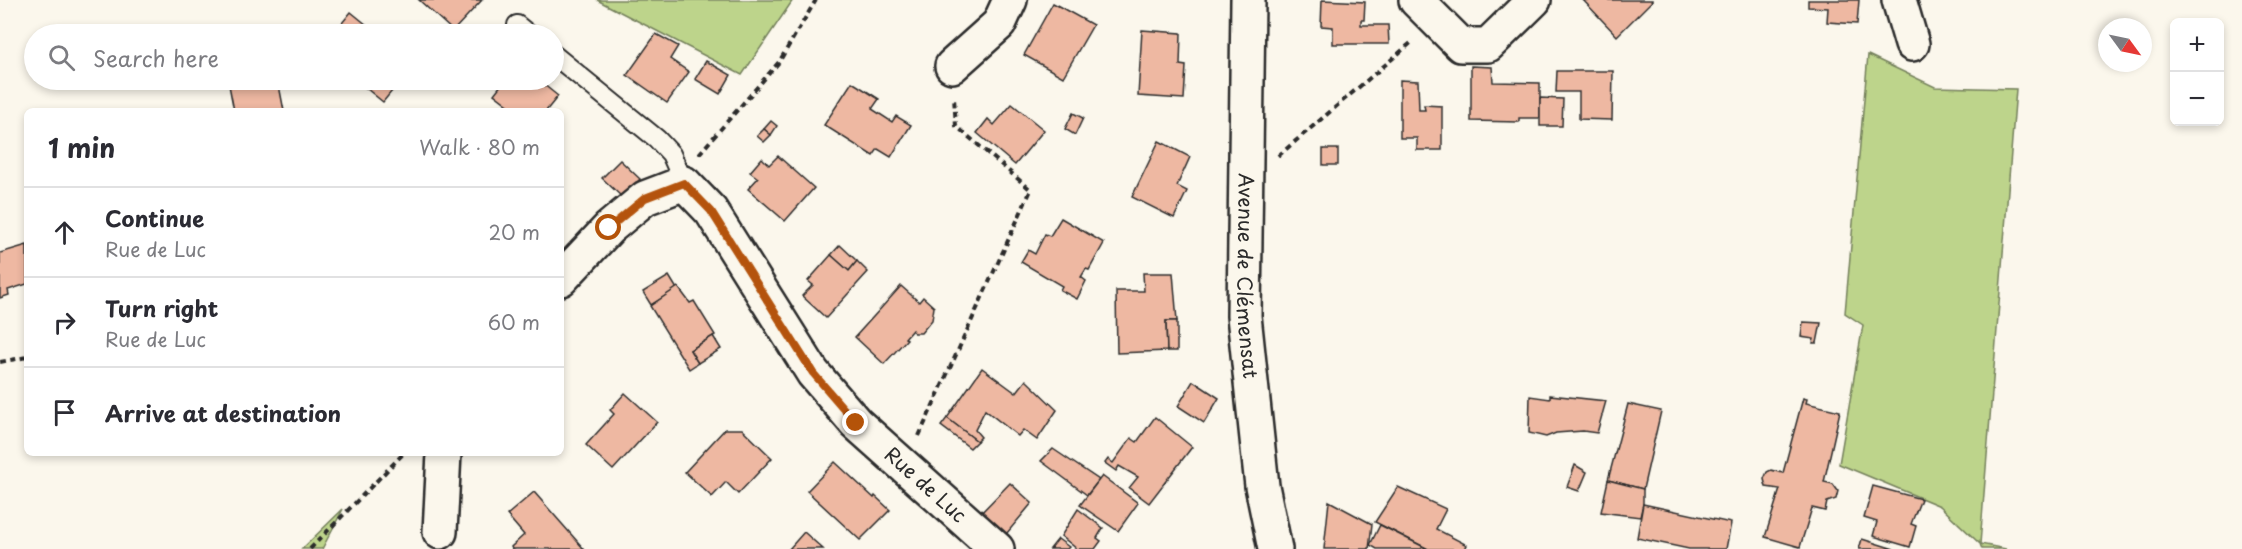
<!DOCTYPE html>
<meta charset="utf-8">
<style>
:root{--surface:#fff;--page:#f2f2f3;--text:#2b2b33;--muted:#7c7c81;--line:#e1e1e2}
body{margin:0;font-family:"Playpen Sans",sans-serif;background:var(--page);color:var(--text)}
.controls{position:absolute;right:18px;top:18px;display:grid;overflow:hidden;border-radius:9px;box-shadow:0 3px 9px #0003}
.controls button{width:54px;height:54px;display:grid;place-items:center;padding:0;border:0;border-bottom:2px solid var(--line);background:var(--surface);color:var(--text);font:30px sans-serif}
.compass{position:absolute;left:2098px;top:18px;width:54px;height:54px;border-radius:50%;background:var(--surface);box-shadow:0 3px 9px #0003;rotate:123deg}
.stop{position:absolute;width:18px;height:18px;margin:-14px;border:4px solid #b45309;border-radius:50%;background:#fff}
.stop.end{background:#b45309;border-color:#fff;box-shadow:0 2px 6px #0008}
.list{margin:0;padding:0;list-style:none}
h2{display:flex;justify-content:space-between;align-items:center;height:78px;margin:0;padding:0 24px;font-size:26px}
h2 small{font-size:20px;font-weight:400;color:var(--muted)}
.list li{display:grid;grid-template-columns:39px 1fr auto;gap:18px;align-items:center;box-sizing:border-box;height:90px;padding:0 24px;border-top:2px solid var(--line)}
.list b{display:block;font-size:22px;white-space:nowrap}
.list p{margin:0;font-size:20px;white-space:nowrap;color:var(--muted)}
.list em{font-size:20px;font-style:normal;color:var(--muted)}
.icon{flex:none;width:33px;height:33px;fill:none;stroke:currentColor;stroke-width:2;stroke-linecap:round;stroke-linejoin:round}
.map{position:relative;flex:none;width:2242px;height:549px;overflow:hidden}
.search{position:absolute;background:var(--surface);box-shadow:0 3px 9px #0003;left:24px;top:24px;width:540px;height:66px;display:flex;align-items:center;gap:15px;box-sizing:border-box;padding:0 21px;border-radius:33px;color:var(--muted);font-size:22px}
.panel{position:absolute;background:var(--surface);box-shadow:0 3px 9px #0003;left:24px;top:108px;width:540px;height:348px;border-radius:9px}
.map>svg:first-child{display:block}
.green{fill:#bdd48b;stroke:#74805b;stroke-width:1.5}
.building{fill:#eeb8a2;stroke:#2b2b2b;stroke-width:1.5}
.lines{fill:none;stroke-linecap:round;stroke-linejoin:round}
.service-casing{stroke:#2b2b2b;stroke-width:22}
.minor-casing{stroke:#2b2b2b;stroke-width:38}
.secondary-casing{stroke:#2b2b2b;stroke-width:38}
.path{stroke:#2b2b2b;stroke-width:4;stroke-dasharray:6 4.5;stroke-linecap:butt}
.service{stroke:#fbf7ec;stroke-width:18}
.minor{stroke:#fbf7ec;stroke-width:33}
.secondary{stroke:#fbf7ec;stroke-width:33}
.route{stroke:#b45309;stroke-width:8}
.labels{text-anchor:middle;stroke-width:6;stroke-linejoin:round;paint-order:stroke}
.street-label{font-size:20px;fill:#2b2b2b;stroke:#fbf7ec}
</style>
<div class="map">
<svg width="2242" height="549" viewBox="0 0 2242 549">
<rect width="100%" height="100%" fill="#fbf7ec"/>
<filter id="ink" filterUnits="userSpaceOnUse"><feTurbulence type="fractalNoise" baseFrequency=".0167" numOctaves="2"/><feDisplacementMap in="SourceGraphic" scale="12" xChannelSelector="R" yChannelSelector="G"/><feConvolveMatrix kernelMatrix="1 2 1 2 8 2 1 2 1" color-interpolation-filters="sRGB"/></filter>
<g filter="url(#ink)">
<g class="green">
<polygon points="597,0 793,0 742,75"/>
<polygon points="1868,55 1935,87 2016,89 1980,544 2006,549 1982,549 1980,544 1940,506 1839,464 1863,325 1845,313"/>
<polygon points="343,509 322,549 302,549"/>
</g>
<g class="building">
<polygon points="419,0 482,0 453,31"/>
<polygon points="1322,0 1365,2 1364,20 1361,20 1361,25 1388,25 1389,44 1333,44 1333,27 1321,26"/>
<polygon points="1583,0 1652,0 1652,1 1617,36"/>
<polygon points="1808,0 1859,0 1857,24 1827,22 1828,8 1808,7"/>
<polygon points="1053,3 1093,25 1063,77 1024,55"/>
<polygon points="351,12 378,34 333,34"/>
<polygon points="1142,30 1181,33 1180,65 1186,66 1184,99 1138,96"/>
<polygon points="656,34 678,46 670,59 689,72 667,103 627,75"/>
<polygon points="706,61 731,75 720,94 695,79"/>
<polygon points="1471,66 1492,67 1493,82 1540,83 1540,118 1519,118 1519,122 1471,121"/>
<polygon points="1557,71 1613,71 1612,120 1579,119 1579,92 1556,92"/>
<polygon points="256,80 278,80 284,111 234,111 229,85"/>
<polygon points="356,80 401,80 383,102"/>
<polygon points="505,80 538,80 558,96 546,111 516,111 494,94"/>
<polygon points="1400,80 1418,81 1419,110 1425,110 1424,105 1442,106 1442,150 1417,150 1417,138 1400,138"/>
<polygon points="852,82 879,99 872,109 892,122 896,116 911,125 891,157 878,149 873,156 824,125"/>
<polygon points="1540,98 1563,99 1562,126 1540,126"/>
<polygon points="1012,104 1044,130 1015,165 977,133 988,119 994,125"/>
<polygon points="1073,113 1083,118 1075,135 1065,129"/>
<polygon points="771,121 777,126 771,135 764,129"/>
<polygon points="764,129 771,135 764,142 757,136"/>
<polygon points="1159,141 1190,157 1177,186 1187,191 1174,218 1132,197"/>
<rect x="1323" y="149" width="15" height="16"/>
<polygon points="778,156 814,188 785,221 748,189 758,178 750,172 762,158 769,165"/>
<polygon points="620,160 640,179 623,198 602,178"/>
<polygon points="1061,218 1104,243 1089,270 1086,269 1081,277 1086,281 1077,299 1060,290 1062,286 1021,262 1028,250 1035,254 1045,234 1050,236"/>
<polygon points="27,245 27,284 8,290 9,295 0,298 0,253"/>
<polygon points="840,245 857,261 849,271 831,255"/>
<polygon points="831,255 849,271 857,261 868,272 826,318 802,296 813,285 808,281"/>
<polygon points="1143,273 1173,273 1177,321 1166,321 1167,351 1117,353 1116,291 1144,291"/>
<polygon points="669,276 677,289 651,305 643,292"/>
<polygon points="901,286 919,302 923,297 934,307 932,320 921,333 914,333 912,330 905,338 907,339 884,364 855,337"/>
<polygon points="678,287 690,303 694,301 715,335 690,350 698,363 689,369 650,306"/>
<polygon points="1166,321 1177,321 1177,351 1167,351"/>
<polygon points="1803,322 1821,323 1817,343 1813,343 1814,339 1801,337"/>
<polygon points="713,336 721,349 698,363 690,350"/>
<polygon points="982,368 1016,393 1026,380 1057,410 1037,440 1023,430 1018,436 985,410 975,430 981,437 977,441 947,418"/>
<polygon points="1193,381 1219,398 1204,423 1178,406"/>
<polygon points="625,393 657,422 613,470 586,445 614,414 610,410"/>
<polygon points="1550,395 1606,401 1597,433 1583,431 1556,433 1546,437 1529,433 1530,396 1550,399"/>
<polygon points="1803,398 1807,399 1806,403 1840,411 1824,482 1833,484 1838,491 1836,499 1827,502 1825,511 1812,508 1800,547 1765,537 1780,489 1766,487 1764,479 1767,472 1771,470 1783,473"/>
<polygon points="1628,404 1661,411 1643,489 1608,480"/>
<polygon points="1155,417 1192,447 1149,503 1129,488 1138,477 1119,466 1116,471 1105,463 1108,459 1113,463 1131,438 1137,442"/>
<polygon points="947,418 977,441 970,448 941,426"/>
<polygon points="725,429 742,429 772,458 738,494 726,482 712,497 685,472"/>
<polygon points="1053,449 1099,480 1087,495 1041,461"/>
<polygon points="835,462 874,498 875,496 890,510 860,540 807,491"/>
<polygon points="1575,465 1587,472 1579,491 1567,487"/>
<polygon points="1102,476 1138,503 1118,531 1080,505"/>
<polygon points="1608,480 1643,489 1643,504 1640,517 1601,512"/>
<polygon points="1010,483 1032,503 1002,539 977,517"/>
<polygon points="1873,486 1921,499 1911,524 1916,526 1910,547 1873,536 1877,522 1864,518"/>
<polygon points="1398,487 1446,509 1436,529 1467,545 1465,549 1428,549 1375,522"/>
<polygon points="534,492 584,549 512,549 511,547 524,535 507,515"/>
<polygon points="1329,501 1372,524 1369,549 1324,549"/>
<polygon points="1643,504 1731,523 1726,549 1689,549 1637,538"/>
<polygon points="1078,509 1103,528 1097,538 1101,541 1095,549 1077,549 1061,536"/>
<polygon points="1380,525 1428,549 1377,549 1370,545"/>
<polygon points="804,532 823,549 789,549"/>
<polygon points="1058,539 1069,547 1067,549 1050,549"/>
<polygon points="1862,539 1894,549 1859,549"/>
</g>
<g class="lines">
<g class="service-casing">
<g id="service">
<polyline points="517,25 528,34"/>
<polyline points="554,55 657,139 671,154 684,183"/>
</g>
</g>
<g class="minor-casing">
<g id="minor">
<polyline points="1416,0 1461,45 1488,45 1534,0"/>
<polyline points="1899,0 1912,44"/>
<polyline points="952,66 999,24 1010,0"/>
<path id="s1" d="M561 279 609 228 645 198 684 183 711 211 813 373 856 423 997 549"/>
<polyline points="440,532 444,453"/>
</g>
</g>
<g class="secondary-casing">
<g id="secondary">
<path id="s2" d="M1248 0 1244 316 1262 486 1275 549"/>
</g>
</g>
<g class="path">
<polyline points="699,154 779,62 816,0"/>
<polyline points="1278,156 1412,42"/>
<polyline points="0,362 27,357"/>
<polyline points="919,436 1031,190 956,126 954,98"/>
<polyline points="310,549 404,453"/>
</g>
<use href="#service" class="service"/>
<use href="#minor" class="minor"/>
<use href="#secondary" class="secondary"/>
</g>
</g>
<g class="lines" filter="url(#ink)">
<polyline class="route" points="609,228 645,198 684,183 711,211 813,373 856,423"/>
</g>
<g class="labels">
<g class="street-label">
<text dy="7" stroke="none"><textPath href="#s2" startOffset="276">Avenue de Clémensat</textPath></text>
<text dy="7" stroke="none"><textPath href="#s1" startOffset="548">Rue de Luc</textPath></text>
</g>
</g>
</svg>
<div class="controls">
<button>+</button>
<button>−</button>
</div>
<svg class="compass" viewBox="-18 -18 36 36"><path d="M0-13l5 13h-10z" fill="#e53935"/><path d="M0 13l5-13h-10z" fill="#7c7c81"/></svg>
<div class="stop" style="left:609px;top:228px"></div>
<div class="stop end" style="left:856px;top:423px"></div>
<div class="search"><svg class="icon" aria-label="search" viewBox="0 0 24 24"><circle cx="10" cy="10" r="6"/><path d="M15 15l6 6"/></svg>Search here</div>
<section class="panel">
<h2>1 min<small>Walk · 80 m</small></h2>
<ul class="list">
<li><svg class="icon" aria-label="ahead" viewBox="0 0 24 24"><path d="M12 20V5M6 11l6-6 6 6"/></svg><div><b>Continue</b><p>Rue de Luc</p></div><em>20 m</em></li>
<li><svg class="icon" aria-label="right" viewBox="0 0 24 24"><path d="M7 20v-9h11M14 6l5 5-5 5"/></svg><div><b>Turn right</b><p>Rue de Luc</p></div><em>60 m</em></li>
<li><svg class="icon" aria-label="arrive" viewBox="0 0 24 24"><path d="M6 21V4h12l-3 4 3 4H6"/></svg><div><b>Arrive at destination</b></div></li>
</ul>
</section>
</div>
